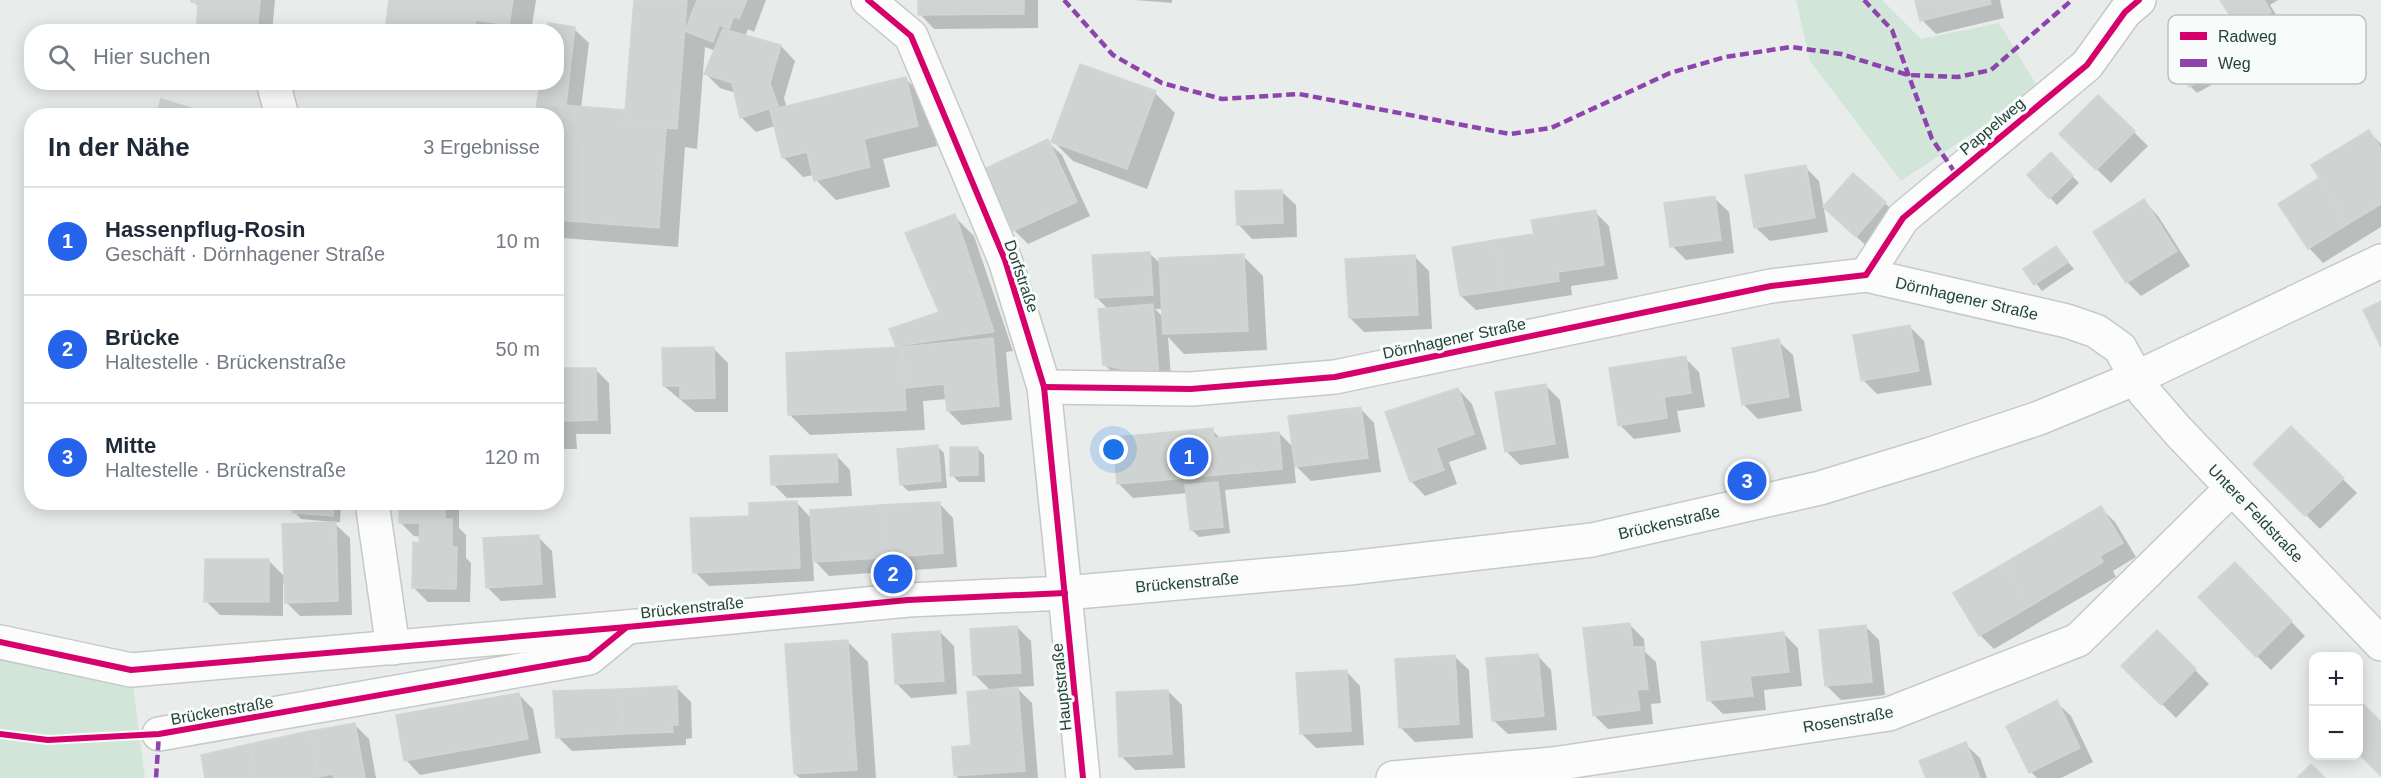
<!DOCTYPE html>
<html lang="de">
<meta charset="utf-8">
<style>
:root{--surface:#fff;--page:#f6f6f7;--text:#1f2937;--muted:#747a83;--line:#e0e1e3;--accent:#2563eb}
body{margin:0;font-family:Arial,sans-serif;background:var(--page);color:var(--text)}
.controls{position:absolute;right:18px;bottom:18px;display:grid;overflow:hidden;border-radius:12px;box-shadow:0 3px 15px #0003}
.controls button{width:54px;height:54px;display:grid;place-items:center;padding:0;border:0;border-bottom:2px solid var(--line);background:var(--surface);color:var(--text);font:30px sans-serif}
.you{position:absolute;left:1114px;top:450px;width:21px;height:21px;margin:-15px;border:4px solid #fff;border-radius:50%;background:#1a73e8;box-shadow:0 0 0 9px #1a73e833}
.badge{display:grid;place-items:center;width:39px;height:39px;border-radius:50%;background:var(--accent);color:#fff;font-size:20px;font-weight:700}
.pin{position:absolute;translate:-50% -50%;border:3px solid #fff;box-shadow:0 2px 6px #0006}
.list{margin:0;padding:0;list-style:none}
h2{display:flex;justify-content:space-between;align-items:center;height:78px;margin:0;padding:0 24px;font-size:26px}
h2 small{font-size:20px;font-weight:400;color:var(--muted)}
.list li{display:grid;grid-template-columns:39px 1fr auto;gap:18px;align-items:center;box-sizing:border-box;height:108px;padding:0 24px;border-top:2px solid var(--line)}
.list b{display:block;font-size:22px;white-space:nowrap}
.list p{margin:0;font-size:20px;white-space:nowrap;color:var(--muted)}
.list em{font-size:20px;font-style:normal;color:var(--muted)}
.icon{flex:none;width:33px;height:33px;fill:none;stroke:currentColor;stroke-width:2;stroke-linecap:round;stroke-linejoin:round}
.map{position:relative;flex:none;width:2381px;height:778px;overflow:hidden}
.search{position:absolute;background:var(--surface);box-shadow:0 3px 15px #0003;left:24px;top:24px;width:540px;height:66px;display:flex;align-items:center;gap:15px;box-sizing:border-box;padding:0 21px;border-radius:24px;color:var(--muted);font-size:22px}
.panel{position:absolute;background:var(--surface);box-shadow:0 3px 15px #0003;left:24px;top:108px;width:540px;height:402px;border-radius:24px}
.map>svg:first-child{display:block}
.green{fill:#d1e6d8}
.shadow{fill:#0003;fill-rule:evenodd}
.building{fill:#cfd4d2;stroke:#d1d6d4;stroke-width:1.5}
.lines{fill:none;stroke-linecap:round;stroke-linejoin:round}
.minor-casing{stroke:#c5cac8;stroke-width:36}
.tertiary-casing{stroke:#c5cac8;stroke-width:36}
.minor{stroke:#fcfcfc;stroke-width:33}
.tertiary{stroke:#fcfcfc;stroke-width:33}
.quiet{stroke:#8e44ad;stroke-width:4.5;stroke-dasharray:9 4.5;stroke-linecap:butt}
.cycleway-casing{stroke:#f7fbf9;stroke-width:10}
.cycleway{stroke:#d6006c;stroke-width:6}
.labels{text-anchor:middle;stroke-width:6;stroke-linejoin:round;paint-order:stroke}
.street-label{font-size:16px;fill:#24423a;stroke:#f7fbf9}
.key{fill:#f7fbf9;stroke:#b8c4c0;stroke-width:1.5}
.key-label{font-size:16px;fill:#24423a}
</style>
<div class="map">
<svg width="2381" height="778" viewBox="0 0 2381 778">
<rect width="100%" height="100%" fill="#e8edeb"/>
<g class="green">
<polygon points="1796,0 1882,0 1921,39 1999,23 2039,89 1901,181 1810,61"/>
<polygon points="0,643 131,670 145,778 0,778"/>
</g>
<g class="shadow">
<polygon points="193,0 275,0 272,32 197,32 199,8"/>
<polygon points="391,0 536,0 531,32 396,32 388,24"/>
<polygon points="635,0 766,0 754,32 748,29 745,37 781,46 795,61 784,98 787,108 905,78 925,99 937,146 883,159 890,187 836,200 816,180 814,175 803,177 783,157 775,126 756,132 742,118 736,93 720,88 706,74 716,51 705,47 697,149 685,147 678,247 562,238 556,233 556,116 538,116 539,103 556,82 574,29 589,43 581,108 627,111"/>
<polygon points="920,0 1038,0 1038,28 934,29 920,14"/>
<polygon points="1135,0 1172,0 1172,3"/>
<polygon points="1917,0 2000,0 2004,18 1936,34 1922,20"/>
<polygon points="2222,0 2278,0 2270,5 2284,27 2256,45 2242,31"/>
<polygon points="2188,48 2195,55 2213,84 2197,93 2190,86 2173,57"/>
<polygon points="1155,93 1175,113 1147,189 1073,161 1053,141"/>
<polygon points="2098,97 2148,146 2111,183 2061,134"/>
<polygon points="2368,131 2381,144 2381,227 2323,263 2309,248 2281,204 2321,178"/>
<polygon points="1047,141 1062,155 1090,216 1028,244 1014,230"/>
<polygon points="2051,154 2079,183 2057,205 2029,175"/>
<polygon points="1805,167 1819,181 1828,232 1770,241 1755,227"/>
<polygon points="1281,191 1296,205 1297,237 1252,239 1238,224"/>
<polygon points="1714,198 1729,212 1734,253 1686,260 1672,246"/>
<polygon points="2144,201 2158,216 2190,266 2141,296 2127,282"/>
<polygon points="1885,203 1899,217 1871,250 1839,221"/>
<polygon points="1595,212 1609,226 1618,279 1571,286 1572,295 1476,310 1461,296 1535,235"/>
<polygon points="954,216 974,236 1013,351 1006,352 1012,420 962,425 948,411 947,399 923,401 925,430 810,435 790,415 901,349 897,345 941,313"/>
<polygon points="2056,248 2074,269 2042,291 2025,269"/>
<path d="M1149 253 1161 264 1243 256 1263 276 1267 350 1184 354 1168 337 1172 390 1119 379 1104 364 1108 309 1096 297ZM1155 309H1163V317Z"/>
<polygon points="1415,257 1429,271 1432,329 1364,332 1350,318"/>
<polygon points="1910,327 1924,341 1932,385 1877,394 1863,380"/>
<polygon points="1778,341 1793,355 1802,411 1758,419 1743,404"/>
<polygon points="714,349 728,363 728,412 695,412 664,386"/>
<polygon points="1685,358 1699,372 1705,407 1677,411 1681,432 1634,439 1620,425"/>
<polygon points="595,369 609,383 611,434 576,434 577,449 556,449 556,370"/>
<polygon points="1546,386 1560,400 1569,458 1520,465 1506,451"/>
<polygon points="1458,389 1472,404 1487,449 1449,462 1457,484 1425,496 1411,481"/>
<polygon points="1360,408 1374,423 1381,472 1311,481 1294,464 1296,483 1225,490 1230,533 1199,537 1192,530 1188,493 1133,498 1119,484 1212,430 1221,439 1279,433 1294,448"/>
<polygon points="2291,428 2357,493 2320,529 2255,464"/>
<polygon points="937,446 944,453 947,488 908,491 901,484"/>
<polygon points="977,448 984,455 985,482 959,482 952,475"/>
<polygon points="836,455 850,470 852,496 787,498 773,484"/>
<polygon points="295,502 341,502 340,522 333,522 350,538 352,615 300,616 286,602 286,583 283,583 283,616 220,615 206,601 269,561 285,577 333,524 333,522 301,519 294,512"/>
<polygon points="400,502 459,502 459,528 466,535 466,558 471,563 470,602 428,602 414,588 421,537 414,536 400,522"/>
<polygon points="797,503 812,519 939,503 953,518 957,567 829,576 813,559 814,581 709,586 695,572 751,517"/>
<polygon points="2101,508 2115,522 2136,557 2113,571 2116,577 1994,649 1980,635"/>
<polygon points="538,537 552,551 556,598 501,601 487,587"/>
<polygon points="2249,578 2305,636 2271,670 2257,656"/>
<polygon points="1630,625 1644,639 1645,652 1656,662 1661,703 1651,704 1653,724 1608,729 1594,715"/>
<polygon points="1865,626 1879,640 1885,695 1841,700 1827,686"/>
<polygon points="1017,627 1031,641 1034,686 1016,687 1032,703 1038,778 958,778 956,775 972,747 991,691 975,675"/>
<polygon points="940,632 954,646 957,694 911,698 897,684"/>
<polygon points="2157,632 2209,684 2176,718 2124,666"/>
<polygon points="1784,634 1798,648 1802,686 1764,690 1766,710 1723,714 1709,700"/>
<polygon points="848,642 868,662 876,778 800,778 795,774"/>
<polygon points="1537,655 1551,670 1557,730 1508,734 1493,720"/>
<polygon points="1454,656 1469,670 1473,738 1415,742 1401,728"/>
<polygon points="1346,671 1360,686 1364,745 1316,748 1301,733"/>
<polygon points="677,688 691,702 692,738 686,739 686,745 572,751 558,737"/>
<polygon points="1168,691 1182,705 1185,768 1135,770 1121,756"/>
<polygon points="519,695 533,709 541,753 420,775 406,760"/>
<polygon points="2056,702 2071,716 2093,762 2061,778 2037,778 2031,772"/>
<polygon points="355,725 369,739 376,778 206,778"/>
<polygon points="1965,744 1980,758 1987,778 1928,778"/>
</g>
<g class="building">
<polygon points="191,0 260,0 257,32 196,32 198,3 191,2"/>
<polygon points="389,0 478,0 474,32 446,32 386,24"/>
<polygon points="478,0 513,0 509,25 476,20"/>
<polygon points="634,0 687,0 677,129 624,124"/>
<polygon points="697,0 747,0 739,19 734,16 729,29 719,25 713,42 685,31"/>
<polygon points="918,0 1024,0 1024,14 918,15"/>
<polygon points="1915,0 1990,0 1991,4 1920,21"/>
<polygon points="2220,0 2264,0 2271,12 2240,31"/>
<polygon points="548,23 575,27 566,105 537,103 540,82 556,82 556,32 547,32"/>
<polygon points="723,29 781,45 770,83 778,106 740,118 732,83 704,74"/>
<polygon points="2189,46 2207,77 2189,87 2171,57"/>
<polygon points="1080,64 1156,91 1127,169 1051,142"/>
<polygon points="906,77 918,126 864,139 870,167 814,181 807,152 782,158 770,110"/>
<polygon points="2098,95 2135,131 2096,170 2059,134"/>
<polygon points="161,99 217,116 156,116"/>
<polygon points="537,103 625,110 624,124 666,128 659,228 556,220 556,116 536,116"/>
<polygon points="2369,130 2381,149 2381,204 2348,224 2311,165"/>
<polygon points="1048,139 1077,202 1013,231 984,169"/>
<polygon points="2051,152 2073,176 2049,199 2027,175"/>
<polygon points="1806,165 1815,218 1754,228 1745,175"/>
<polygon points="1853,173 1886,202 1856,237 1823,207"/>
<polygon points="2319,178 2348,224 2308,249 2278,204"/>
<polygon points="1282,190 1283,223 1237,225 1235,191"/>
<polygon points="1715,196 1721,240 1670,247 1664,203"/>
<polygon points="2144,199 2177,251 2126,283 2093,232"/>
<polygon points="1596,210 1604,265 1558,272 1559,281 1502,290 1494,240 1534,234 1531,220"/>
<polygon points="955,214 994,332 896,346 889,329 939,312 905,233"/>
<polygon points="1494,240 1502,290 1460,296 1452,247"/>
<polygon points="2056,246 2068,262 2034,285 2023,269"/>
<polygon points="1150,252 1153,295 1095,298 1092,255"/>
<polygon points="1244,254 1248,331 1163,334 1159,258"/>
<polygon points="1415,255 1418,315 1349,318 1345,259"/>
<polygon points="2381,301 2381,347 2363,310"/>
<polygon points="1153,304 1159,377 1103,365 1098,309"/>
<polygon points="1910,325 1919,371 1861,381 1853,335"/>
<polygon points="993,338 999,406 947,411 944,384 906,388 902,347"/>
<polygon points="1779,339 1789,397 1742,405 1732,348"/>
<polygon points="714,347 715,398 680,399 680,386 663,386 662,348"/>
<polygon points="902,347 906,410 788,415 786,353"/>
<polygon points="1686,356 1691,393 1664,397 1667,418 1618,426 1609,368"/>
<polygon points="556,368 596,368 597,420 563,421 563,435 556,435"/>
<polygon points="1546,384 1555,444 1505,452 1495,392"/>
<polygon points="1458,388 1474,434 1436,448 1444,470 1410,482 1385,412"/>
<polygon points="1361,407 1368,458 1295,467 1288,416"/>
<polygon points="2291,426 2344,478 2305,516 2253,464"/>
<polygon points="1213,428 1217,475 1164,480 1160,433"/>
<polygon points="1279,432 1282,469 1217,475 1213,438"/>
<polygon points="1160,433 1164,480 1117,484 1113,437"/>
<polygon points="938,445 941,481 900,485 897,449"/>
<polygon points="950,447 978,447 978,475 950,476"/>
<polygon points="837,454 838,482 771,485 770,456"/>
<polygon points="1218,482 1223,527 1190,530 1185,485"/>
<polygon points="797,501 800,568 693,573 690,518 749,516 749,503"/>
<polygon points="294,502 334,502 333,516 293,513"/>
<polygon points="399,502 445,502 445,519 452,519 452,547 457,547 456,589 412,588 413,542 419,543 420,523 399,523"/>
<polygon points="940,502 943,553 883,558 880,505"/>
<polygon points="880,505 883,558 813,562 810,510"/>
<polygon points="2101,506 2123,543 2100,556 2103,562 2029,607 2003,564"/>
<polygon points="336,522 338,601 285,603 282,524"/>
<polygon points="539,535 542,584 486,588 483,538"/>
<polygon points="205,559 269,559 269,602 204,602"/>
<polygon points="2235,562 2292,621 2256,657 2198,597"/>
<polygon points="2003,564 2029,607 1979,636 1953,593"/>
<polygon points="1630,623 1633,647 1643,647 1648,689 1637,690 1640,710 1593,716 1583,628"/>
<polygon points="1866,625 1872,682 1825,686 1819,630"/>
<polygon points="1017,626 1021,673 973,675 970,629"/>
<polygon points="2157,630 2196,669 2161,705 2121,666"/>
<polygon points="940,631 944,681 895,684 892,634"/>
<polygon points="1784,632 1789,672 1750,676 1753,696 1707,701 1701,642"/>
<polygon points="848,640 857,770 794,774 785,644"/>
<polygon points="1538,654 1544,716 1492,721 1486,658"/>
<polygon points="1455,655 1459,724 1399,728 1395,659"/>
<polygon points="1347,670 1351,731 1300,734 1296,673"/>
<polygon points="677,686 678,725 672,725 673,732 623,734 622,689"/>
<polygon points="1018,687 1025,771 954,776 952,747 971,745 967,692"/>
<polygon points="622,689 623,734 556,738 553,691"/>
<polygon points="1168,690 1172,754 1119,757 1116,692"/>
<polygon points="519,693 528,739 404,761 396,715"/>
<polygon points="2057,700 2080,748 2029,773 2006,726"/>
<polygon points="2362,703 2381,722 2381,776 2358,753 2358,707"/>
<polygon points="355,723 365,778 334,778 333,774 318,777 310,731"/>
<polygon points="310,731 318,777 256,778 250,744"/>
<polygon points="1966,742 1980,778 1926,778 1919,761"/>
<polygon points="250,744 256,778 205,778 201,755"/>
<polygon points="2311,764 2325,778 2297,778"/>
</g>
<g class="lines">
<g class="minor-casing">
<g id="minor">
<polyline points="868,0 911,36 1005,260 1044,387 1065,593"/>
<polyline points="273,82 282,116"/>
<polyline points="1866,275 1903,218 2087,65 2125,12 2139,0"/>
<polyline points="1044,387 1191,389 1335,377 1771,286 1866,275 2067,321 2096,331 2120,348 2145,393 2178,431 2381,644"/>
<polyline points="372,502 393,648"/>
<polyline points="159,734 589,658 627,627"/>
<polyline points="1393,778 1553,764 1889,714 2078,640 2232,488"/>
</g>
</g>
<g class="tertiary-casing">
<g id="tertiary">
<polyline points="1065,593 1083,778"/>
<polyline points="0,642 131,670 627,627 908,600 1065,593 1349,568 1592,540 1820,488 1931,454 2039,418 2136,378 2381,261"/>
</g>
</g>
<use href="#minor" class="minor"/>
<use href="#tertiary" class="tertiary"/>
<g class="quiet">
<polyline points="1064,0 1113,55 1162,83 1222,99 1299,94 1510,134 1551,128 1670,73 1725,57 1791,47 1841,54 1908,75 1958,77 1991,70 2072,0"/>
<polyline points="1864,0 1892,30 1932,139 1956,174"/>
<polyline points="153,735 159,734 156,778"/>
</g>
<g class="cycleway-casing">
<g id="cycleway">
<polyline points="868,0 911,36 1005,260 1044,387 1083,778"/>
<polyline points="1044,387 1191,389 1335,377 1771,286 1866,275 1903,218 2087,65 2125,12 2139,0"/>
<polyline points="0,642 131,670 627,627 908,600 1065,593"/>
<polyline points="0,734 48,740 159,734 589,658 627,627"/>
</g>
</g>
<use href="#cycleway" class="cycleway"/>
</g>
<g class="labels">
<g class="street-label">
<text transform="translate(1992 126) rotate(-40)" y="6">Pappelweg</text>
<text transform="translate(1022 276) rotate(71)" y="6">Dorfstraße</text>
<text transform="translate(1967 298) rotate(13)" y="6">Dörnhagener Straße</text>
<text transform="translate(1454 338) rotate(-12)" y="6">Dörnhagener Straße</text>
<text transform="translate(2256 513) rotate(46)" y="6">Untere Feldstraße</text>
<text transform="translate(1669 522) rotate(-13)" y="6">Brückenstraße</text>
<text transform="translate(1187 582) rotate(-5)" y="6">Brückenstraße</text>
<text transform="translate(692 607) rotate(-6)" y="6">Brückenstraße</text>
<text transform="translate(1061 687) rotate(-96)" y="6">Hauptstraße</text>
<text transform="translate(222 710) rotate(-10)" y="6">Brückenstraße</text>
<text transform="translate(1848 719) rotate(-10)" y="6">Rosenstraße</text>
</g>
</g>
<rect x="2168" y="15" width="198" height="69" rx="9" class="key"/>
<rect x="2180" y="32" width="27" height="8" fill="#d6006c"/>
<rect x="2180" y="59" width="27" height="8" fill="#8e44ad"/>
<g class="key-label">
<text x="2218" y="42">Radweg</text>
<text x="2218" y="69">Weg</text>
</g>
</svg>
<div class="controls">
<button>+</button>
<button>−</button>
</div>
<div class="you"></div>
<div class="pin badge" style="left:1189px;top:457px">1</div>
<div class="pin badge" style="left:893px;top:574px">2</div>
<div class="pin badge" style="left:1747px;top:481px">3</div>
<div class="search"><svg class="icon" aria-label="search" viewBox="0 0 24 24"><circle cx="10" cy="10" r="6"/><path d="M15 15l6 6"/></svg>Hier suchen</div>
<section class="panel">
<h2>In der Nähe<small>3 Ergebnisse</small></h2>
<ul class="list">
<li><span class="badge">1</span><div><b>Hassenpflug-Rosin</b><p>Geschäft · Dörnhagener Straße</p></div><em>10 m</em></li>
<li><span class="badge">2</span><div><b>Brücke</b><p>Haltestelle · Brückenstraße</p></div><em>50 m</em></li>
<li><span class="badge">3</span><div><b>Mitte</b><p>Haltestelle · Brückenstraße</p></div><em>120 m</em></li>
</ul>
</section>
</div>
